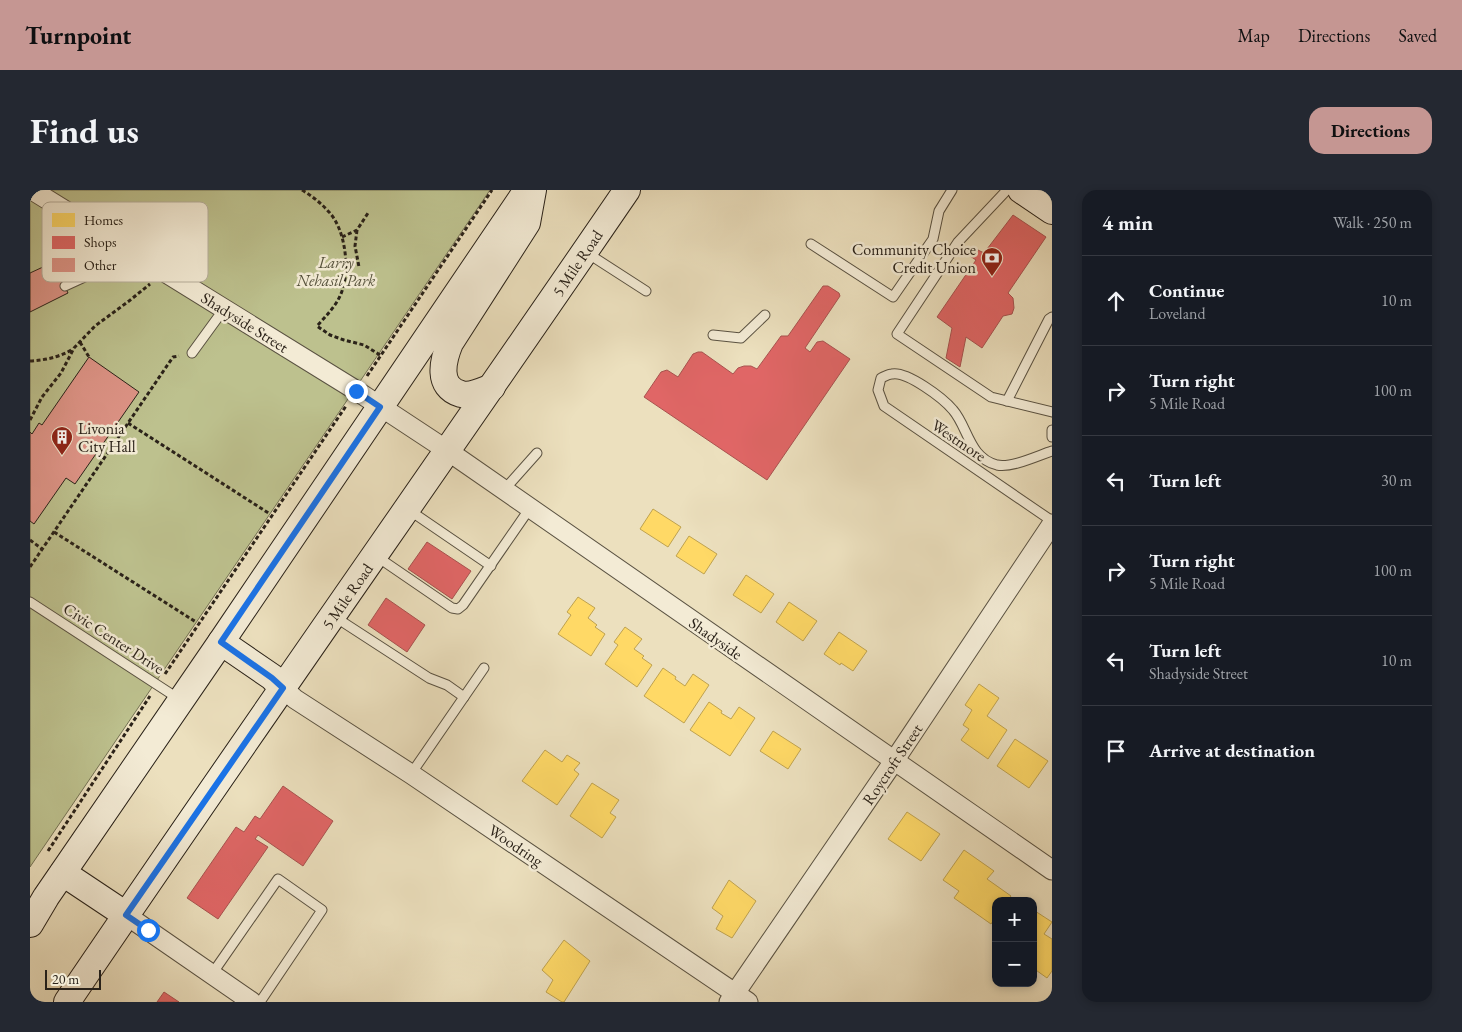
<!DOCTYPE html>
<meta charset="utf-8">
<style>
:root{--surface:#171b24;--page:#242831;--text:#f1f3f6;--muted:#9ea1a6;--line:#363941;--accent:#c59692}
body{margin:0;font-family:"EB Garamond",serif;background:var(--page);color:var(--text)}
.controls{position:absolute;right:15px;bottom:15px;display:grid;overflow:hidden;border-radius:10px;box-shadow:0 2px 8px #0003}
.controls button{width:45px;height:45px;display:grid;place-items:center;padding:0;border:0;border-bottom:1px solid var(--line);background:var(--surface);color:var(--text);font:25px sans-serif}
.scale{position:absolute;left:15px;bottom:12px;width:56px;box-sizing:border-box;padding-left:5px;border:2px solid #2a2219;border-top:0;font-size:14px;line-height:18px;white-space:nowrap;color:#2a2219;-webkit-text-stroke:4px #f3ebd5;paint-order:stroke}
.stop{position:absolute;width:15px;height:15px;margin:-11px;border:4px solid #1a73e8;border-radius:50%;background:#fff}
.stop.end{background:#1a73e8;border-color:#fff;box-shadow:0 1px 5px #0008}
.list{margin:0;padding:0;list-style:none}
h2{display:flex;justify-content:space-between;align-items:center;height:65px;margin:0;padding:0 20px;font-size:21px}
h2 small{font-size:16px;font-weight:400;color:var(--muted)}
.list li{display:grid;grid-template-columns:32px 1fr auto;gap:15px;align-items:center;box-sizing:border-box;height:90px;padding:0 20px;border-top:1px solid var(--line)}
.list b{display:block;font-size:19px;white-space:nowrap}
.list p{margin:0;font-size:16px;white-space:nowrap;color:var(--muted)}
.list em{font-size:16px;font-style:normal;color:var(--muted)}
.icon{flex:none;width:28px;height:28px;fill:none;stroke:currentColor;stroke-width:2;stroke-linecap:round;stroke-linejoin:round}
.map{position:relative;flex:none;width:1022px;height:812px;overflow:hidden;border-radius:15px}
header{display:flex;align-items:center;gap:30px;box-sizing:border-box;height:70px;padding:0 25px;background:var(--accent);color:#111}
header strong{font-size:24px}
nav{display:flex;gap:28px;margin-inline-start:auto;font-size:18px}
.intro{display:flex;align-items:center;justify-content:space-between;box-sizing:border-box;height:120px;padding:0 30px}
h1{margin:0;font-size:35px}
.button{padding:12px 22px;border-radius:15px;background:var(--accent);color:#111;font-size:18px;font-weight:700}
main{display:flex;gap:30px;padding:0 30px}
aside{flex:1;background:var(--surface);border-radius:15px;box-shadow:0 2px 8px #0003}
.map>svg:first-child{display:block}
.green{fill:#bdc18e;stroke:#747254}
.homes{fill:#ffd966;stroke:#bfa24f}
.shops{fill:#e06666;stroke:#a9524f}
.building{fill:#de9487;stroke:#2a2219}
.lines{fill:none;stroke-linecap:round;stroke-linejoin:round}
.lane-casing{stroke:#5a5242;stroke-width:11}
.street-casing{stroke:#5a5242;stroke-width:21}
.secondary-casing{stroke:#2a2219;stroke-width:28}
.path{stroke:#2a2219;stroke-width:3;stroke-dasharray:4 2.5;stroke-linecap:butt}
.lane{stroke:#f3ebd5;stroke-width:9}
.street{stroke:#f3ebd5;stroke-width:19}
.secondary{stroke:#f3ebd5;stroke-width:26}
.route{stroke:#1a73e8;stroke-width:6}
.labels{text-anchor:middle;stroke-width:5;stroke-linejoin:round;paint-order:stroke}
.poi-label{font-size:16px;fill:#2a2219;stroke:#f3ebd5;text-anchor:end}
.park-label{font-size:16px;font-style:italic;fill:#56523c;stroke:#f3ebd5}
.street-label{font-size:16px;fill:#2a2219;stroke:#f3ebd5}
.key{fill:#f3ebd5;stroke:#b7af9d;stroke-width:1}
.key-label{font-size:14px;fill:#2a2219}
</style>
<header>
<strong>Turnpoint</strong>
<nav><a>Map</a><a>Directions</a><a>Saved</a></nav>
</header>
<div class="intro"><h1>Find us</h1><a class="button">Directions</a></div>
<main>
<div class="map">
<svg width="1022" height="812" viewBox="0 0 1022 812">
<rect width="100%" height="100%" fill="#ece0be"/>
<filter id="stains"><feTurbulence type="fractalNoise" baseFrequency=".004" numOctaves="4"/><feColorMatrix values="0 0 0 0 .2 0 0 0 0 .09 0 0 0 0 .02 0 0 0 .5 -.17"/></filter>
<radialGradient id="worn" r=".72"><stop offset=".6" stop-color="#630" stop-opacity="0"/><stop offset="1" stop-color="#630" stop-opacity=".3"/></radialGradient>
<polygon class="green" points="0,0 460,0 0,677"/>
<g class="homes">
<polygon points="623,319 651,337 638,357 610,339"/>
<polygon points="659,346 687,364 674,384 646,366"/>
<polygon points="716,385 744,404 731,423 703,405"/>
<polygon points="548,407 565,418 558,428 567,435 565,437 575,444 561,466 528,444 541,425 537,422"/>
<polygon points="759,412 787,431 773,451 746,432"/>
<polygon points="595,437 612,449 604,459 614,466 612,468 622,475 607,497 575,474 588,455 584,452"/>
<polygon points="809,442 837,461 823,481 811,473 810,475 794,464"/>
<polygon points="633,478 646,487 645,489 655,496 663,484 679,495 654,533 614,506"/>
<polygon points="949,494 969,508 957,526 977,540 958,569 931,550 939,539 933,535 942,520 935,515"/>
<polygon points="679,512 692,521 691,523 701,529 709,517 725,528 700,566 660,540"/>
<polygon points="743,541 771,559 758,579 730,561"/>
<polygon points="985,549 1018,571 999,598 967,576"/>
<polygon points="515,560 532,572 537,565 550,573 544,580 549,584 527,615 492,591"/>
<polygon points="562,593 589,610 580,623 586,627 572,648 540,626"/>
<polygon points="877,622 910,644 891,671 858,649"/>
<polygon points="934,660 964,681 957,689 981,706 977,711 966,711 966,727 961,734 924,708 929,701 913,690"/>
<polygon points="699,690 726,711 702,748 686,739 693,726 682,718"/>
<polygon points="1005,721 1022,732 1014,744 1022,749 1022,781 1017,788 1003,778 1003,724"/>
<polygon points="534,750 560,771 534,812 532,812 516,802 523,790 512,780"/>
</g>
<g class="shops">
<polygon points="983,25 1016,47 978,103 983,108 984,118 982,124 973,126 952,158 936,147 930,177 916,168 922,138 907,127 946,70 937,64 938,59 942,57 954,63"/>
<polygon points="793,96 798,96 809,103 810,106 775,158 780,162 787,152 793,151 820,169 737,290 614,207 631,182 637,180 648,187 663,164 668,162 672,162 703,184 708,178 714,176 721,176 727,179 751,146 758,146"/>
<polygon points="397,352 441,381 422,409 378,379"/>
<polygon points="356,408 395,435 377,462 338,435"/>
<polygon points="253,596 303,631 273,676 228,645 225,649 238,657 188,729 157,708 206,637 214,642 225,626 230,629"/>
<polygon points="134,802 149,812 127,812"/>
</g>
<g class="building">
<polygon points="13,77 30,86 38,103 0,122 0,83"/>
<polygon points="59,167 109,202 45,294 36,288 4,334 0,331 0,242 2,244 9,233 12,235"/>
</g>
<g class="lines">
<g class="lane-casing">
<g id="lane">
<polyline points="977,0 928,52 867,144 961,207 1022,222"/>
<polyline points="781,54 863,107 903,49 909,21 922,0"/>
<polyline points="557,63 616,101"/>
<polyline points="132,80 171,26"/>
<polyline points="35,96 105,64"/>
<polyline points="683,145 711,148 735,125"/>
<polyline points="162,163 194,119"/>
<polyline points="977,211 1019,129 1022,127"/>
<polyline points="1022,240 1022,247"/>
<path d="M1022 261C1007 266 982 278 967 275 939 268 938 237 923 220 913 208 877 181 862 184 858 184 854 187 851 188L848 200 854 216 1022 331"/>
<polyline points="474,300 507,263"/>
<polyline points="379,320 461,376"/>
<polyline points="346,366 422,418 428,419 433,415 500,318"/>
<polyline points="0,412 149,509"/>
<polyline points="305,427 399,488 417,495 434,507"/>
<polyline points="381,584 454,478"/>
<polyline points="182,784 248,689 292,720 230,812"/>
</g>
</g>
<g class="street-casing">
<g id="street">
<polyline points="2,0 327,201 418,261 1022,680"/>
<polyline points="253,498 265,509 381,584 718,812"/>
<polyline points="96,725 222,812"/>
<polyline points="699,812 864,571 1022,334"/>
</g>
</g>
<g class="secondary-casing">
<g id="secondary">
<polyline points="991,0 1022,21"/>
<path d="M462 197C454 200 440 207 431 204 406 197 413 170 420 153L497 33 503 0"/>
<polyline points="191,452 242,487 253,498"/>
<polyline points="33,683 96,725"/>
<polyline points="0,734 16,707 191,452 497,0"/>
<path d="M37 812C221 540 411 272 597 0"/>
</g>
</g>
<g class="path">
<path d="M272 0C282 6 291 13 299 22 316 40 321 83 310 106 305 117 296 126 287 136L300 145 314 150 334 155 350 165"/>
<polyline points="327,40 325,56 329,77"/>
<polyline points="312,47 327,40 338,23"/>
<polyline points="50,152 59,167"/>
<path d="M0 171C16 170 30 167 43 159"/>
<polyline points="337,186 462,0"/>
<polyline points="0,230 12,207 31,183 44,158 65,136 99,111 120,94"/>
<polyline points="98,233 240,324"/>
<polyline points="24,342 166,432"/>
<polyline points="0,350 12,359"/>
<polyline points="0,377 143,167 149,166"/>
<polyline points="135,484 316,216"/>
<polyline points="18,661 120,506"/>
</g>
<use href="#lane" class="lane"/>
<use href="#street" class="street"/>
<use href="#secondary" class="secondary"/>
</g>
<g class="lines">
<polyline class="route" points="118,740 96,725 253,498 242,488 191,452 350,217 326,201"/>
</g>
<defs>
<g id="bank-pin" transform="scale(1.125)"><path d="M0 17L-7.5 6A9.5 9.5 0 1 1 7.5 6Z" fill="#8f2418" stroke="#f3ebd5"/><path d="M-6-4H6V4H-6ZM0-2.3a2.3 2.3 0 1 0 0 4.6a2.3 2.3 0 1 0 0-4.6Z" fill="#fff"/></g>
<g id="building-pin" transform="scale(1.125)"><path d="M0 17L-7.5 6A9.5 9.5 0 1 1 7.5 6Z" fill="#8f2418" stroke="#f3ebd5"/><path d="M-4-6H4V6H1V3H-1V6H-4ZM-2.5-4.3h1.7v1.8h-1.7ZM.8-4.3h1.7v1.8H.8ZM-2.5-1h1.7V.8h-1.7ZM.8-1h1.7V.8H.8Z" fill="#fff"/></g>
</defs>
<g fill-rule="evenodd">
<use href="#bank-pin" x="962" y="68"/>
<use href="#building-pin" x="32" y="247"/>
</g>
<g class="labels">
<g class="poi-label">
<text x="946" y="65">Community Choice<tspan x="946" dy="18">Credit Union</tspan></text>
<text x="48" y="244" text-anchor="start">Livonia<tspan x="48" dy="18">City Hall</tspan></text>
</g>
<g class="park-label">
<text x="306" y="78">Larry<tspan x="306" dy="18">Nehasil Park</tspan></text>
</g>
<g class="street-label">
<text transform="translate(547 73) rotate(-56)" y="6">5 Mile Road</text>
<text transform="translate(215 132) rotate(32)" y="6">Shadyside Street</text>
<text transform="translate(929 250) rotate(34)" y="6">Westmore</text>
<text transform="translate(317 406) rotate(-55)" y="6">5 Mile Road</text>
<text transform="translate(84 448) rotate(33)" y="6">Civic Center Drive</text>
<text transform="translate(686 448) rotate(35)" y="6">Shadyside</text>
<text transform="translate(862 574) rotate(-56)" y="6">Roycroft Street</text>
<text transform="translate(486 655) rotate(34)" y="6">Woodring</text>
</g>
</g>
<rect x="12" y="12" width="166" height="80" rx="8" class="key"/>
<rect x="22" y="23" width="23" height="14" fill="#ffd966"/>
<rect x="22" y="46" width="23" height="13" fill="#e06666"/>
<rect x="22" y="68" width="23" height="14" fill="#de9487"/>
<g class="key-label">
<text x="54" y="35">Homes</text>
<text x="54" y="57">Shops</text>
<text x="54" y="80">Other</text>
</g>
<rect width="100%" height="100%" filter="url(#stains)"/>
<rect width="100%" height="100%" fill="url(#worn)"/>
</svg>
<div class="controls">
<button>+</button>
<button>−</button>
</div>
<div class="scale">20 m</div>
<div class="stop" style="left:118px;top:740px"></div>
<div class="stop end" style="left:326px;top:201px"></div>
</div>
<aside>
<h2>4 min<small>Walk · 250 m</small></h2>
<ul class="list">
<li><svg class="icon" aria-label="ahead" viewBox="0 0 24 24"><path d="M12 20V5M6 11l6-6 6 6"/></svg><div><b>Continue</b><p>Loveland</p></div><em>10 m</em></li>
<li><svg class="icon" aria-label="right" viewBox="0 0 24 24"><path d="M7 20v-9h11M14 6l5 5-5 5"/></svg><div><b>Turn right</b><p>5 Mile Road</p></div><em>100 m</em></li>
<li><svg class="icon" aria-label="left" viewBox="0 0 24 24"><path d="M17 20v-9H6M10 6l-5 5 5 5"/></svg><div><b>Turn left</b></div><em>30 m</em></li>
<li><svg class="icon" aria-label="right" viewBox="0 0 24 24"><path d="M7 20v-9h11M14 6l5 5-5 5"/></svg><div><b>Turn right</b><p>5 Mile Road</p></div><em>100 m</em></li>
<li><svg class="icon" aria-label="left" viewBox="0 0 24 24"><path d="M17 20v-9H6M10 6l-5 5 5 5"/></svg><div><b>Turn left</b><p>Shadyside Street</p></div><em>10 m</em></li>
<li><svg class="icon" aria-label="arrive" viewBox="0 0 24 24"><path d="M6 21V4h12l-3 4 3 4H6"/></svg><div><b>Arrive at destination</b></div></li>
</ul>
</aside>
</main>
